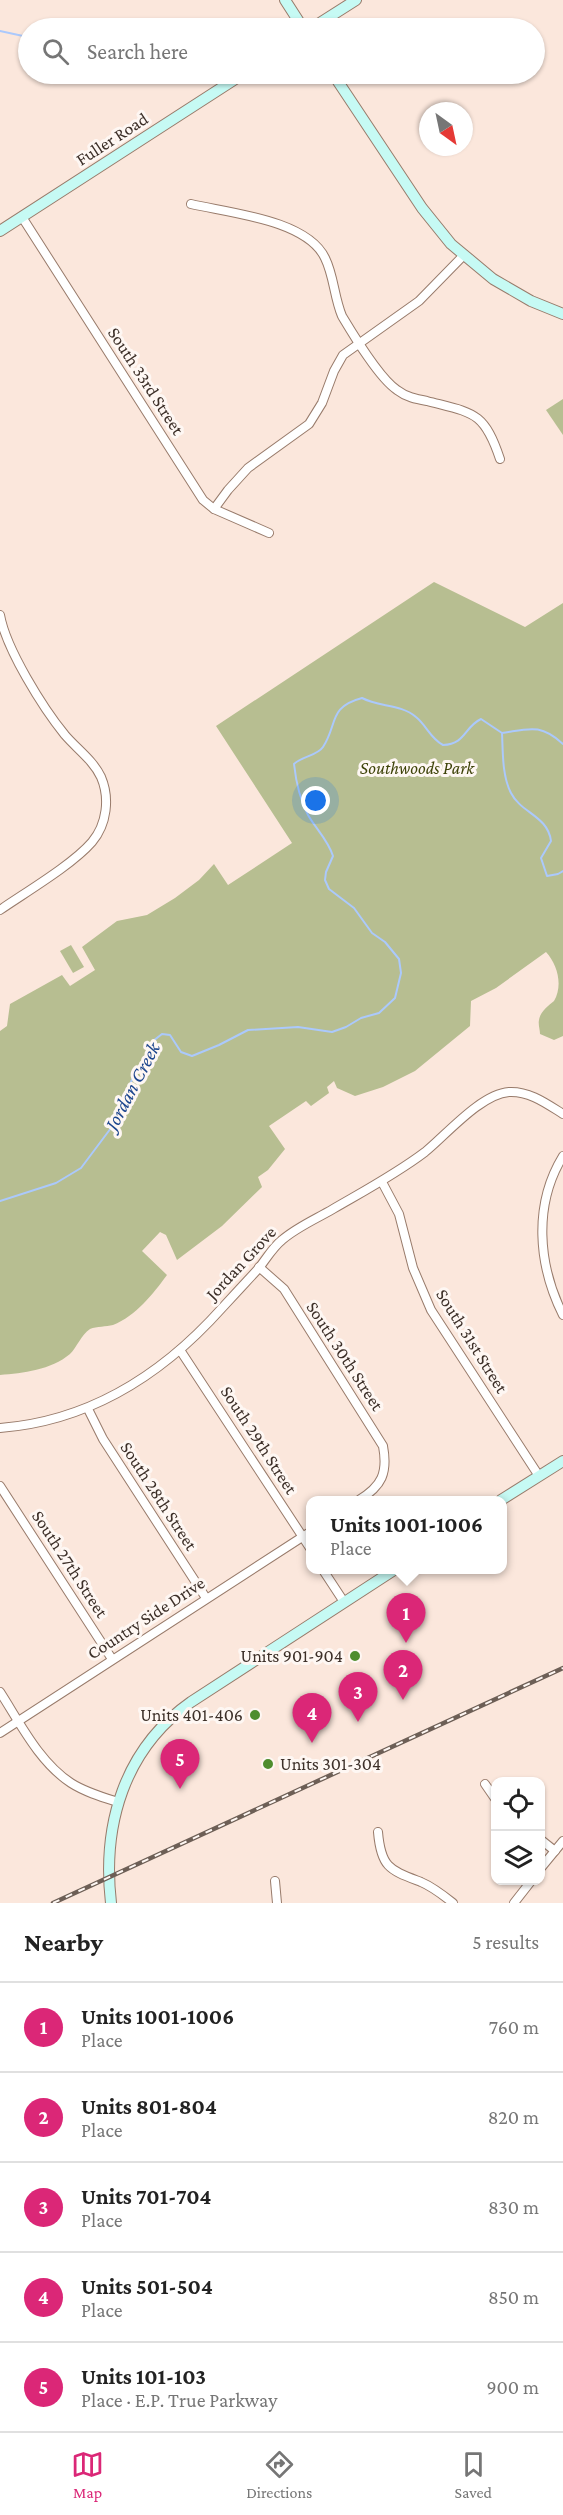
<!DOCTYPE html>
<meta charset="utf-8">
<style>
:root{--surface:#fff;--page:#f2f2f2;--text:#222;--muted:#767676;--line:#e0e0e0;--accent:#db2777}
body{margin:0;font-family:"Crimson Pro",serif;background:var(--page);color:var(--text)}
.controls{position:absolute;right:18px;bottom:18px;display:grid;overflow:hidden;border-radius:12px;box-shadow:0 2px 4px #0004}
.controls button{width:54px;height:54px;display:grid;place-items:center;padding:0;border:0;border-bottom:2px solid var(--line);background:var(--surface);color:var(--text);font:30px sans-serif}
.compass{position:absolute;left:419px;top:102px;width:54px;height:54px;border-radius:50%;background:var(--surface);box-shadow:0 2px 4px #0004;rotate:147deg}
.you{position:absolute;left:316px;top:801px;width:21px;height:21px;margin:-15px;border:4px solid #fff;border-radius:50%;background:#1a73e8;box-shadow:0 0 0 9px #1a73e833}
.badge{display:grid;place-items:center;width:39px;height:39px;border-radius:50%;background:var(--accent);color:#fff;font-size:20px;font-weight:700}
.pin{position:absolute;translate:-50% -50px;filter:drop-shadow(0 2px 3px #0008)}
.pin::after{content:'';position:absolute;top:32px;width:21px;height:18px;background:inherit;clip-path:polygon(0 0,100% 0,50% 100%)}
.popup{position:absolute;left:306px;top:1496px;width:201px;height:78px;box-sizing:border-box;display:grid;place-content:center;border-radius:12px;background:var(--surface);filter:drop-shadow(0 2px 4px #0005);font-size:20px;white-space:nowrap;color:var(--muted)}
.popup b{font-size:22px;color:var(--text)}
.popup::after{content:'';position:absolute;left:50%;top:100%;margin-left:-12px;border:12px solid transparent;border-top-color:var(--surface)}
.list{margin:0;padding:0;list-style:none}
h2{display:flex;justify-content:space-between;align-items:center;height:78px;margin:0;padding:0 24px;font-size:26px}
h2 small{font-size:20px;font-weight:400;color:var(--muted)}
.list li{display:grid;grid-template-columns:39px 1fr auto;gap:18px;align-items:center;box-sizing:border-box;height:90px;padding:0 24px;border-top:2px solid var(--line)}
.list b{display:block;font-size:22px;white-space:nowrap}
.list p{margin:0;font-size:20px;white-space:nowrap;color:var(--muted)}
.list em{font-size:20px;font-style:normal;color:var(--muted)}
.icon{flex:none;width:33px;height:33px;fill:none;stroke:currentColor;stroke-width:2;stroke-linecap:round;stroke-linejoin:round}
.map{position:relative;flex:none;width:563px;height:1903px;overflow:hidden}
.search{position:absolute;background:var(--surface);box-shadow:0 2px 4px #0004;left:18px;right:18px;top:18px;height:66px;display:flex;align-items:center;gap:15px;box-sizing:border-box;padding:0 21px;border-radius:33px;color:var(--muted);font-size:22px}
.sheet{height:528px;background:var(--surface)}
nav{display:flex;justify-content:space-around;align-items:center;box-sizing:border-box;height:84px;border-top:2px solid var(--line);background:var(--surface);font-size:16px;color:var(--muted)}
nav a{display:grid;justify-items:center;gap:3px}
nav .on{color:var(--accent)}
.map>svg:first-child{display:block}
.green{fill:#b7be91}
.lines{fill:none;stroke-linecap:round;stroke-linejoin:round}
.stream{stroke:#abc9fc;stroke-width:2}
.street-casing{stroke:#987b6b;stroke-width:10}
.secondary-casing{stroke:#987b6b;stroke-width:12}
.street{stroke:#fff;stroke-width:8}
.secondary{stroke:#c6faf4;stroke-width:10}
.rail-casing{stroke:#6d5f56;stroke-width:4.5}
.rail{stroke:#fef7f3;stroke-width:2;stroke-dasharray:7;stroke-linecap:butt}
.poi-dot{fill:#4e8d2e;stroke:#fef7f3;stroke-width:2}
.labels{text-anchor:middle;stroke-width:6;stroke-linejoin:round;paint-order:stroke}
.street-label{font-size:18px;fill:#3c2f28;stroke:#fef7f3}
.park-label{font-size:18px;font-style:italic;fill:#3e4309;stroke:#fef7f3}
.poi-label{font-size:18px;fill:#3c2f28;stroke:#fef7f3;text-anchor:end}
.water-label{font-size:20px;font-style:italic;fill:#1d468e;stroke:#fef7f3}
</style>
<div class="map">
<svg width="563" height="1903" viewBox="0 0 563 1903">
<rect width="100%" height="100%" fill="#fbe7dc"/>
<g class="green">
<polygon points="563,399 563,435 546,410"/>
<path d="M434 582 525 627 563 603V1036L554 1040 540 1034C540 1030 538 1024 539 1020 540 1012 548 1006 554 1001 563 986 558 965 546 952L496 988 471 1001 470 1026 415 1071 383 1087 355 1096 337 1088 334 1081 327 1087 329 1093 311 1106 306 1101 269 1126 285 1149 268 1170 258 1177 262 1187 222 1226 177 1260 166 1235 160 1232 142 1251 167 1275C153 1294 136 1316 113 1325 106 1327 97 1326 90 1329 81 1335 77 1347 70 1354 51 1370 23 1373 0 1375V1031L7 1026 10 1004 62 975 70 986 95 970 82 947 117 921 147 915 175 898 199 880 214 864 228 885 292 843 216 726Z"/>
<polygon points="71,945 84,967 73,973 60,951"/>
</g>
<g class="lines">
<g class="stream">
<path d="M36 28C49 20 72 15 83 28"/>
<polyline points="0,31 23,36 28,33"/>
<path d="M502 733C503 752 502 776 511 793 521 813 548 816 551 841L541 858 547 876 558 874 563 871"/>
<path d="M502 733C529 729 540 723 563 744"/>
<path d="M0 1201 56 1183 81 1168 117 1120 129 1097 131 1082 137 1069 146 1057 153 1041 162 1034 170 1035 181 1052 192 1056 219 1045 248 1030 298 1027 332 1032 346 1027 361 1018 379 1013 395 998 401 973 399 959 385 942 372 933 354 908 329 889 325 880 326 872 333 856C328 840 316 829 308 815 299 798 296 782 294 764 302 756 317 756 323 747 338 724 328 707 362 698 379 707 401 704 416 717 427 726 430 738 443 745 466 744 464 727 481 719L502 733"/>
</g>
<g class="street-casing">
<g id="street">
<path d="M191 204C230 213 307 220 325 258 334 276 334 297 342 316 354 336 379 378 397 390 406 397 416 399 427 401 473 413 484 411 500 459"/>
<polyline points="22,217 203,500 214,509 269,533"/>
<polyline points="214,509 228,490 248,468 309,424 322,403 334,371 343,355 419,301 463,256"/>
<path d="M0 615C6 649 43 708 65 735 77 749 93 760 101 777 110 798 107 824 92 842 72 865 26 892 0 910"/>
<path d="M563 1156C533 1205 538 1265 563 1315"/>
<polyline points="382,1182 399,1214 413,1268 431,1310 539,1476"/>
<path d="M259 1267 284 1289 383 1446C388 1473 382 1486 359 1500"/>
<polyline points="180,1350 310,1548"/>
<polyline points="88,1409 103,1439 206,1598"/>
<path d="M0 1428C90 1421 163 1374 222 1308 234 1295 247 1281 259 1268 266 1259 273 1247 282 1240 297 1227 316 1219 333 1209 364 1191 396 1174 425 1152 447 1134 481 1094 509 1092 530 1091 547 1104 563 1114"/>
<polyline points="0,1486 112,1659"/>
<polyline points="323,1570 344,1602"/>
<path d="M0 1692C20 1723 39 1762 71 1783 85 1792 102 1797 118 1802"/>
<polyline points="0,1733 310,1532"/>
<polyline points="485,1784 496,1800"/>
<path d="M378 1832C381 1868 390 1870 421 1882 433 1887 443 1895 453 1903"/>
<polyline points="540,1839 555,1851"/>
<polyline points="540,1869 563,1841"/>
<polyline points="275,1881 277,1903"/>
<polyline points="514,1903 532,1880"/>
</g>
</g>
<g class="secondary-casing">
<g id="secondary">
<polyline points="285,0 303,28"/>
<polyline points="312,28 356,0"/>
<polyline points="333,74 422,208 451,244 493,279 531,301 563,314"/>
<polyline points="0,231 243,74"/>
<polyline points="501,1500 563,1461"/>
<path d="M111 1903C102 1825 124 1749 191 1702L394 1570"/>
</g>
</g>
<use href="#street" class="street"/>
<use href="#secondary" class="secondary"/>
<g class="rail-casing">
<polyline id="rail" points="53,1903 563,1668"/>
</g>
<use href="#rail" class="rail"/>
</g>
<g class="poi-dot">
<circle cx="355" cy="1656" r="6"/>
<circle cx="255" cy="1715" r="6"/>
<circle cx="268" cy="1764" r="6"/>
</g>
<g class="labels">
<g class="street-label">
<text transform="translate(112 139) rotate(-33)" y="6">Fuller Road</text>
<text transform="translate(146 381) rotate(57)" y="6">South 33rd Street</text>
<text transform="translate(241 1263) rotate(-47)" y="6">Jordan Grove</text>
<text transform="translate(472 1341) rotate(58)" y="6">South 31st Street</text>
<text transform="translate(345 1356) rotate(57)" y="6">South 30th Street</text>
<text transform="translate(259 1440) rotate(57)" y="6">South 29th Street</text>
<text transform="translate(159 1496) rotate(57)" y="6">South 28th Street</text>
<text transform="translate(70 1564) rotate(57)" y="6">South 27th Street</text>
<text transform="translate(146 1618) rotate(-33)" y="6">Country Side Drive</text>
</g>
<g class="park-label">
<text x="417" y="774">Southwoods Park</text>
</g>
<g class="poi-label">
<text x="343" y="1662">Units 901-904</text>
<text x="243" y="1721">Units 401-406</text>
<text x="280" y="1770" text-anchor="start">Units 301-304</text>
</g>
<g class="water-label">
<text transform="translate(132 1086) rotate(-62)" y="7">Jordan Creek</text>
</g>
</g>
</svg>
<div class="controls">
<button><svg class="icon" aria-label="locate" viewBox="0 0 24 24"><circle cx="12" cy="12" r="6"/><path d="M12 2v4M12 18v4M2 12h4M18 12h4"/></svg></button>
<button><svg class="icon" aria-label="layers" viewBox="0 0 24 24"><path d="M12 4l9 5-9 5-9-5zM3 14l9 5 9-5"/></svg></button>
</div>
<svg class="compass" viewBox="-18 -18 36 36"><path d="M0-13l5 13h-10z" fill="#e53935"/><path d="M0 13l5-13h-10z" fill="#767676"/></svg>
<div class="you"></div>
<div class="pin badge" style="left:406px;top:1643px">1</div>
<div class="popup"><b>Units 1001-1006</b>Place</div>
<div class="pin badge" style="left:403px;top:1700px">2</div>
<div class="pin badge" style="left:358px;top:1722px">3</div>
<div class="pin badge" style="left:312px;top:1743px">4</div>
<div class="pin badge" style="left:180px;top:1789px">5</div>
<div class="search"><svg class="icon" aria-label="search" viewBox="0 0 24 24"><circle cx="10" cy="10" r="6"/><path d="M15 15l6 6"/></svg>Search here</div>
</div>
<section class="sheet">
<h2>Nearby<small>5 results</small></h2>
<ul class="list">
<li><span class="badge">1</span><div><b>Units 1001-1006</b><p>Place</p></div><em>760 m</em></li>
<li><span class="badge">2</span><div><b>Units 801-804</b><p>Place</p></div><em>820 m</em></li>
<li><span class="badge">3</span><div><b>Units 701-704</b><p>Place</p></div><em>830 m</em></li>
<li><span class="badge">4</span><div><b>Units 501-504</b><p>Place</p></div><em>850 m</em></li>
<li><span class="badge">5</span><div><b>Units 101-103</b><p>Place · E.P. True Parkway</p></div><em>900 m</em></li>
</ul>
</section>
<nav>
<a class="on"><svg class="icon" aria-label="map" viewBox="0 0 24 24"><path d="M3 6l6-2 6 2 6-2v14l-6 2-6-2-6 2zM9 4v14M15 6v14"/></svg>Map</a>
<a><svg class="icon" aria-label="directions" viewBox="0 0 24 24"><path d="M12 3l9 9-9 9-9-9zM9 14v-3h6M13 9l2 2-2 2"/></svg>Directions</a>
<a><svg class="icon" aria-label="saved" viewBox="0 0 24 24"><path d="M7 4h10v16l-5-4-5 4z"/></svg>Saved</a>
</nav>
